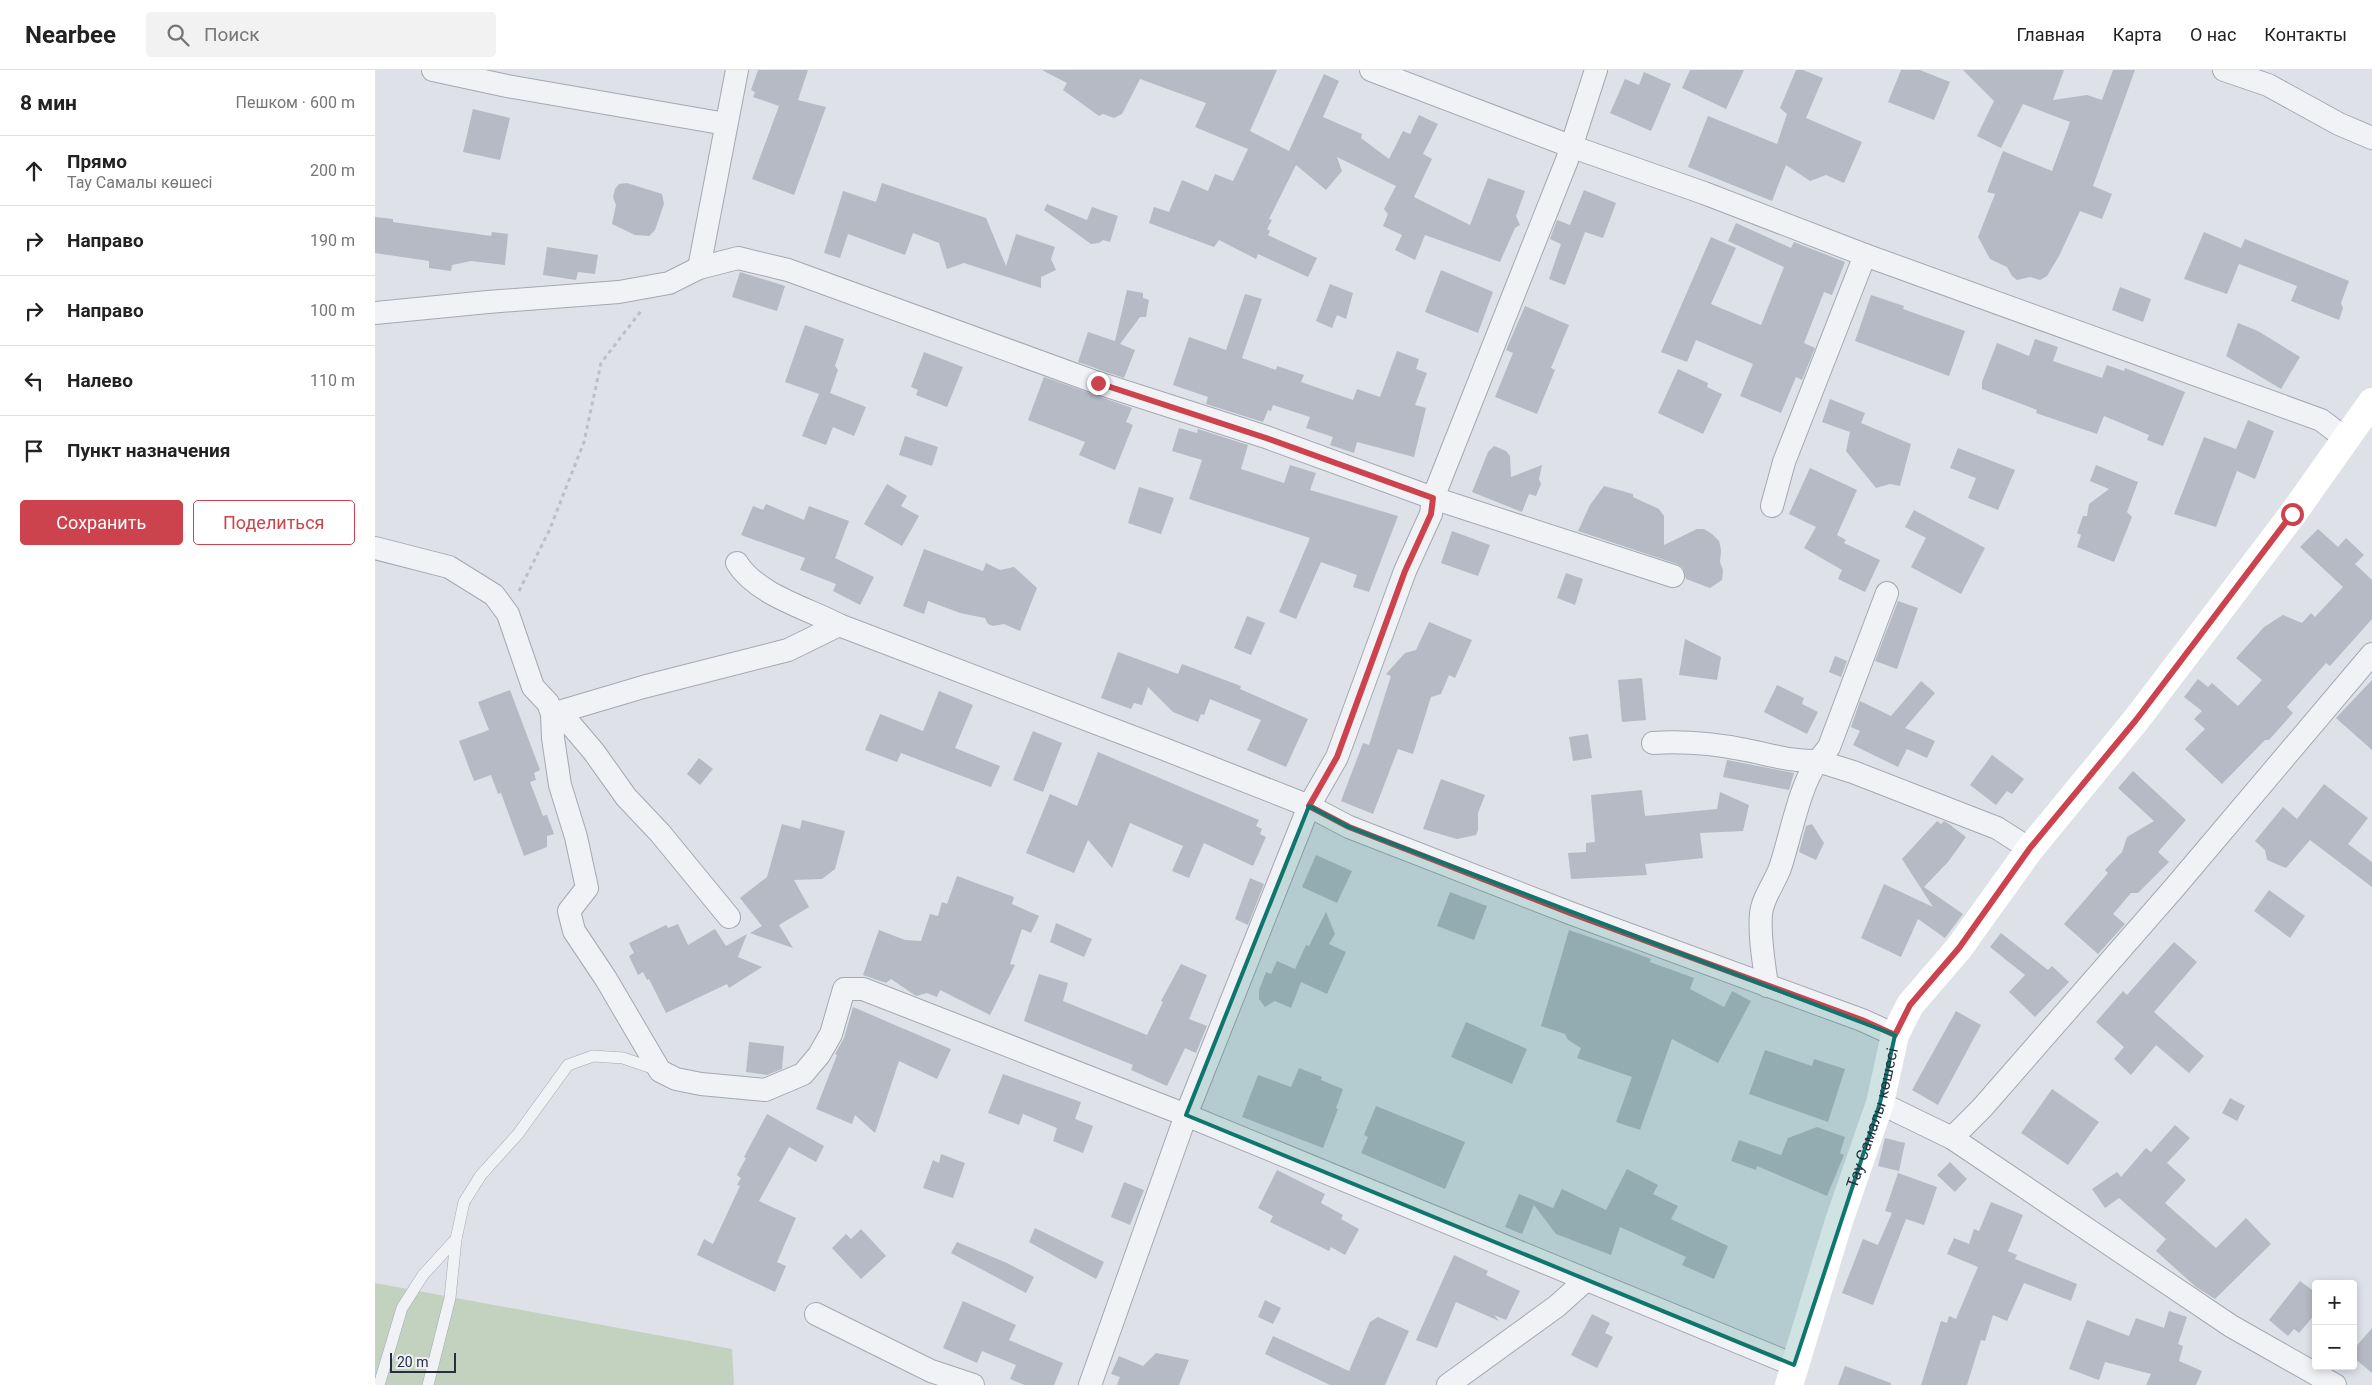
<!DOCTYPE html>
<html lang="ru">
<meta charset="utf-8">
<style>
:root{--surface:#fff;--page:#f2f2f2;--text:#222;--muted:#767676;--line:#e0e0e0;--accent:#cc434e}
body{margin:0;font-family:Roboto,sans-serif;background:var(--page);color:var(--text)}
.controls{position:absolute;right:15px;bottom:15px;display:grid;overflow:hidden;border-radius:5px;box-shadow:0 2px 8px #0003}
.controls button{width:45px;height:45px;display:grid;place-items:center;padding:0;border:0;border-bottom:1px solid var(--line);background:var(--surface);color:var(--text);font:25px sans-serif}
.scale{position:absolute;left:15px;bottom:12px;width:66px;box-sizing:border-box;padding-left:5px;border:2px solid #272e3e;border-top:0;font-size:14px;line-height:18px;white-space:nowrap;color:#272e3e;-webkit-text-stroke:4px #eef0f5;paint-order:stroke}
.stop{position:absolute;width:15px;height:15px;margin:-11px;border:4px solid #cc434e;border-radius:50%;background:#fff}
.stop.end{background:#cc434e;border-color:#fff;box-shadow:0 1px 5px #0008}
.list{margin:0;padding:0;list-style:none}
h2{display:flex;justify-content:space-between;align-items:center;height:65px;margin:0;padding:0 20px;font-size:21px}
h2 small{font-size:16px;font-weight:400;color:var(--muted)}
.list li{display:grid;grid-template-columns:32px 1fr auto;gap:15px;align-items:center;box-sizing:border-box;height:70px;padding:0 20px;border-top:1px solid var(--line)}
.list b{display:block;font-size:19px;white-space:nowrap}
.list p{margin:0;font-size:16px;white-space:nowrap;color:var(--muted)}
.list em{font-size:16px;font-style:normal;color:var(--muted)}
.actions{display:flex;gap:10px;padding:15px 20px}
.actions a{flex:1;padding:11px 0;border:1px solid var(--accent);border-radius:5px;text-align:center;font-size:18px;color:var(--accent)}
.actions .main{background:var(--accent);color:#fff}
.icon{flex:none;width:28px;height:28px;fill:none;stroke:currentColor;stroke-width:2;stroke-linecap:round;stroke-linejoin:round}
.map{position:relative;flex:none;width:1997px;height:1315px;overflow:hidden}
header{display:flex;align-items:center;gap:30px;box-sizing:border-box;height:70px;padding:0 25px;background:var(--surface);border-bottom:1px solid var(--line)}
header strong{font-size:24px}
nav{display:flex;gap:28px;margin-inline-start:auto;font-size:18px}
.search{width:350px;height:45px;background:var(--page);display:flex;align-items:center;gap:12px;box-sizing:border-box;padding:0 18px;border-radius:5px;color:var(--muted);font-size:19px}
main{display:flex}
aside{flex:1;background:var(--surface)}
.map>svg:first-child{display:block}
.green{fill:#c3d1bf}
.building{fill:#b5bac4}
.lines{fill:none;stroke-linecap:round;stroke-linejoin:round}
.lane-casing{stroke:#a3a8b2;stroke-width:12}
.street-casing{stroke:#a3a8b2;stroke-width:24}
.path{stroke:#bcbfc6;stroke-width:3;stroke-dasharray:4 4;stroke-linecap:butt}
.lane{stroke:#f1f2f6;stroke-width:11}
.street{stroke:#f1f2f6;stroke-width:22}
.secondary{stroke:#fff;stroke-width:28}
.route{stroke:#cc434e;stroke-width:6}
.marked{fill:#0f766e;fill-opacity:0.2;stroke:#0f766e;stroke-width:4;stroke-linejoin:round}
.labels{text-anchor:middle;stroke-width:4.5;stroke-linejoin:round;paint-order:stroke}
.street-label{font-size:16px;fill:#272e3e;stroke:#eef0f5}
</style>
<header>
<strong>Nearbee</strong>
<div class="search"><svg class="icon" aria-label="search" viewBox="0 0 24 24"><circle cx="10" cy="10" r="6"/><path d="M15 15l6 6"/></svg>Поиск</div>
<nav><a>Главная</a><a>Карта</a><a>О нас</a><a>Контакты</a></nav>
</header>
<main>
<aside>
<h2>8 мин<small>Пешком · 600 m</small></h2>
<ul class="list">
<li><svg class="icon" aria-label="ahead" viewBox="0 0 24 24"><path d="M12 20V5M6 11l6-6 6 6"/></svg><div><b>Прямо</b><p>Тау Самалы көшесі</p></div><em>200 m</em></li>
<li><svg class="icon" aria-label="right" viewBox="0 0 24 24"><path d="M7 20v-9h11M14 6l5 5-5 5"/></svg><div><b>Направо</b></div><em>190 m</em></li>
<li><svg class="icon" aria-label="right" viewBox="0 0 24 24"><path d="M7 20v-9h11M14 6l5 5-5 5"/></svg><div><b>Направо</b></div><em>100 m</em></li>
<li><svg class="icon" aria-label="left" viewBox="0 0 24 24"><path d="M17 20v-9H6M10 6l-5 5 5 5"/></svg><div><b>Налево</b></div><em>110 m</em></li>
<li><svg class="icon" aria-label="arrive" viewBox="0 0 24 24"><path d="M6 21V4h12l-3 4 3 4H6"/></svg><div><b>Пункт назначения</b></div></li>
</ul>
<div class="actions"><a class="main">Сохранить</a><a>Поделиться</a></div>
</aside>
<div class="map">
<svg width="1997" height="1315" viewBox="0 0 1997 1315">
<rect width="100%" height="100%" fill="#dee1e8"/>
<polygon class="green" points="0,1213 357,1279 359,1315 0,1315"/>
<g class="building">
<polygon points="383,0 433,0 423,30 451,37 419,125 377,109 404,36 378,27 380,22 376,20"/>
<polygon points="667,0 902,0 875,61 914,81 949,4 964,11 948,47 987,64 986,68 1014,89 1028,61 1035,64 1044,45 1063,54 1048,84 1057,89 1039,127 1095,155 1113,108 1150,121 1141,146 1145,155 1140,158 1125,192 1050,165 1040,190 1020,180 1027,165 1008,156 1013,144 1009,139 1021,116 962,87 967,101 951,120 921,95 894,149 897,150 892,159 895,161 893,165 942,188 933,207 883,184 881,189 844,170 839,177 774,153 779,137 794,142 807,110 833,121 840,104 858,111 873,79 820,57 831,33 765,9 747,44 739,48 728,44 724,46 688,20 692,13"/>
<polygon points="1315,0 1369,0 1351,39 1307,18"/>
<polygon points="1421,0 1428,0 1448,8 1431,48 1487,72 1469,113 1451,105 1435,111 1411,95 1397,131 1313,97 1333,46 1402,74 1412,44 1405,38"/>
<polygon points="1526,0 1545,0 1575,12 1559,50 1513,32"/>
<polygon points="1588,0 1689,0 1678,30 1712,25 1727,30 1738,0 1760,0 1718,116 1737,124 1727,149 1705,141 1684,186 1672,206 1665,210 1655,207 1642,210 1637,206 1632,197 1615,189 1603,167 1620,124 1612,122 1628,81 1677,101 1695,52 1648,34 1626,78 1602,66 1619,31"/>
<polygon points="1269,2 1296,14 1276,61 1235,43 1250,9 1264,15"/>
<polygon points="98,39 135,48 125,90 88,82"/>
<polygon points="252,113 287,124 289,134 280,160 274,166 260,165 237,154 241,135 238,127 240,119 244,114"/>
<polygon points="507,113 611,148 631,196 641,164 680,177 676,189 681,200 666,207 666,218 589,193 572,199 564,173 538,163 530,185 473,164 465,188 449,183 468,121 501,132"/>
<polygon points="1209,120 1241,133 1228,168 1210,162 1190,215 1174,209 1186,174 1175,169 1182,150 1195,155"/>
<polygon points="672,134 712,150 717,137 743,146 735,172 728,170 724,173 716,174 669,140"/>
<polygon points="0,147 18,149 18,152 116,166 117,162 133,164 130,195 96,191 77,195 76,201 54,198 54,191 0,183"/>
<polygon points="1361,153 1416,178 1419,172 1470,192 1457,225 1449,222 1429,273 1440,278 1427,310 1421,307 1406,343 1365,326 1378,294 1321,270 1312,292 1286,282 1336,167 1361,178 1336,234 1386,255 1409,197 1353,171"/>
<polygon points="1829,162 1866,178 1870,169 1974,211 1966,233 1968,238 1964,250 1916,231 1922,216 1864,194 1852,224 1809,209"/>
<polygon points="172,177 223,185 220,204 203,202 201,210 168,205"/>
<polygon points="1066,200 1118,222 1103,263 1050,242"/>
<polygon points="365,202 410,216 402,241 357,227"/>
<polygon points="955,214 978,223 971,249 962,245 957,258 941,251"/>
<polygon points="1745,217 1776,229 1768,252 1737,240"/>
<polygon points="752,220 768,223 768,228 774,230 771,247 765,247 745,274 760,280 749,308 703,292 713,262 740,271"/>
<polygon points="870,224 887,229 867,288 901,300 902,296 929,305 926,312 978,330 982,319 1005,327 1022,281 1044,289 1041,299 1052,303 1040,335 1051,338 1039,387 982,372 979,383 955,375 958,367 931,358 935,347 898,335 896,341 893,340 888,352 831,334 833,327 798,315 814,267 851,280"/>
<polygon points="1496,225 1529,236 1528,239 1590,261 1574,306 1480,271"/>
<polygon points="1150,236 1194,255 1176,298 1180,300 1162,344 1120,327 1138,283 1131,280"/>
<polygon points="1863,253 1883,261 1925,287 1906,319 1851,286"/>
<polygon points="430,255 469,269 460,296 463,300 455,323 491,337 479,366 458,357 451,375 427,366 444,324 410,312"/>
<polygon points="1660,269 1683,277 1678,291 1727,308 1732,295 1749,301 1750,298 1810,322 1788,376 1772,370 1774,365 1729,346 1722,364 1661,343 1662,340 1607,319 1607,312 1622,273 1654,286"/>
<polygon points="549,282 588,297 572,337 541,325 543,320 536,317"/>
<polygon points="1303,299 1333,313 1332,317 1347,324 1328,364 1283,343"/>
<polygon points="669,307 757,338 751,352 758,355 740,400 704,385 710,372 653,350"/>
<polygon points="1455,329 1490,343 1486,353 1536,374 1525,416 1515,414 1501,418 1471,381 1475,362 1447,352"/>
<polygon points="1873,350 1899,361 1880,409 1862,401 1841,457 1799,444 1829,367 1861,379"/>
<polygon points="804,358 822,363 823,359 873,375 866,399 909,413 915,395 941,403 935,420 1023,446 994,522 978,517 982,505 946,492 921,549 904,542 935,468 814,429 827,390 797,381"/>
<polygon points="530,366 563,377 557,396 524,385"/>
<polygon points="1119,376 1131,381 1135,386 1136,407 1167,395 1164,409 1166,414 1161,426 1154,424 1147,442 1097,422 1113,382"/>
<polygon points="1583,378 1640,400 1623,440 1593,428 1601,408 1575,398"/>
<polygon points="1721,395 1763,412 1752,442 1757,447 1739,492 1702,477 1706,465 1702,463 1708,446 1712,446 1714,434 1734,419 1715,411"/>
<polygon points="1435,398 1482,420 1462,465 1471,470 1469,473 1505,490 1490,522 1463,509 1467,500 1429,478 1441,457 1414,444"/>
<polygon points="512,414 532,426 526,436 544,446 527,476 489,454"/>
<polygon points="1229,416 1258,424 1258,427 1284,439 1289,446 1289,475 1322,459 1329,459 1337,464 1344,471 1346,480 1345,492 1348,500 1347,510 1335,518 1311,509 1308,498 1302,494 1203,461 1215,435"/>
<polygon points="764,417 799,428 786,464 753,453"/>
<polygon points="391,434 429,450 434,436 474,451 460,488 499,507 485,535 458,521 461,514 425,500 430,488 366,465 378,436 388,440"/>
<polygon points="1539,440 1610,478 1586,524 1536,497 1551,468 1530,457"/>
<polygon points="1943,459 1963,477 1971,468 1989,485 1980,494 1997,510 1997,549 1955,596 1951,593 1912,637 1918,643 1894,670 1890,670 1847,714 1810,679 1830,659 1819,649 1827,641 1809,627 1823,609 1833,617 1837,613 1863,636 1887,610 1861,588 1889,557 1908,545 1927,553 1936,543 1940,547 1968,517 1925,477"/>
<polygon points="1077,461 1115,475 1103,506 1066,493"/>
<polygon points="549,479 608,501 611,493 625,500 639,497 662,518 645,561 629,554 618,556 613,554 610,548 585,543 553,531 549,544 528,536"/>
<polygon points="1191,503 1208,509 1200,535 1182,528"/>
<polygon points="1523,531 1543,538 1522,599 1500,591"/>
<polygon points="872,546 890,553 876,585 859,578"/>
<polygon points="1054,552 1097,570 1080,608 1074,605 1066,624 1056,627 1038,684 1023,679 998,744 966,731 988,673 994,675 1016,606 1011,604 1030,583 1041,580"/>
<polygon points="1310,569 1346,587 1342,610 1304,605"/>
<polygon points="743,582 803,604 807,594 866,616 865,619 933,649 911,697 872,680 886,650 835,629 829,645 826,644 823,652 798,642 773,617 767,635 759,633 756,639 726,628"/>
<polygon points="1460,586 1472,591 1466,607 1454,602"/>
<polygon points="1267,608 1271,650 1247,652 1243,610"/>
<polygon points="1997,610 1997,680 1961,648"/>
<polygon points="1546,611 1560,623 1530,658 1560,671 1552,688 1532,679 1523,697 1478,675 1485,661 1476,657 1485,631 1516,646"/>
<polygon points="1402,615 1429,628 1427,634 1443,642 1432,664 1389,642"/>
<polygon points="135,620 165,700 159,703 161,710 155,712 168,746 172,745 179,764 172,766 172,777 149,786 126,723 123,724 116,705 99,711 84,671 114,660 103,632"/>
<polygon points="564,621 598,635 580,678 625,696 616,717 526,683 522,692 490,680 505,644 548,661"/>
<polygon points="658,661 687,673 668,722 638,710"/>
<polygon points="1213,664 1217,688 1198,691 1194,667"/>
<polygon points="723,682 884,750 881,756 887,759 885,764 891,767 878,796 829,773 814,808 797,801 808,776 755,753 737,798 713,770 699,803 651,783 675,724 702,736"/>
<polygon points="1617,685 1649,709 1637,724 1632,721 1621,735 1595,715"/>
<polygon points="324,688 338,699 325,715 312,704"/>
<polygon points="1352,690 1419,703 1414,720 1348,707"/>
<polygon points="1758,701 1811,750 1783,782 1794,792 1763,823 1756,823 1738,844 1750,854 1723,884 1689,854 1733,803 1730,800 1747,782 1752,767 1779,751 1743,718"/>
<polygon points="1066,709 1110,725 1103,743 1103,760 1101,765 1082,769 1048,759"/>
<polygon points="1949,714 1993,748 1973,774 1997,792 1997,817 1935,770 1911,798 1892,790 1890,780 1880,771 1908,737 1922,749"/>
<polygon points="1267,720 1270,746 1342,739 1345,722 1374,735 1368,761 1325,763 1328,788 1270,794 1272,805 1196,809 1193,783 1211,782 1211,773 1220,772 1216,725"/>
<polygon points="427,750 470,761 460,799 447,809 419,810 434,837 404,855 418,878 375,863 387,856 365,828 392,807 407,754 425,759"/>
<polygon points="1562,751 1566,754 1569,751 1574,754 1591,767 1573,792 1549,817 1588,844 1570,868 1543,849 1526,887 1486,868 1509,814 1558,837 1527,789"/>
<polygon points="1437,754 1449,773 1441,790 1424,782 1431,756"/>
<polygon points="941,785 977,801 962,833 927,817"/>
<polygon points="582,806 639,827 637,834 664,846 656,863 647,859 635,894 640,895 615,945 565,920 562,927 552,923 541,926 516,909 511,913 488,905 504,860 530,870 546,871 555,844 563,846 567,832 572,834"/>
<polygon points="875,808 889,814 873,855 860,849"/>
<polygon points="1894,820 1930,846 1915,868 1879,841"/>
<polygon points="1075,822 1112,836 1099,870 1062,856"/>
<polygon points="951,842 960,864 954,874 971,882 952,924 926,912 916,938 900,931 890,937 884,929 884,920 891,902 896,904 902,891 920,899 931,875 934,876"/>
<polygon points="681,853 717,869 709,887 675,872"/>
<polygon points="303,854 313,875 340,859 351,876 372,864 363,887 387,897 354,918 352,914 291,943 274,909 272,910 268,902 263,905 254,886 259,883 254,873 291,855 293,858"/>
<polygon points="1194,860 1255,881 1276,889 1275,892 1319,908 1315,919 1349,937 1357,921 1376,931 1343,993 1297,969 1265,1060 1241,1052 1257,1007 1202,988 1206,978 1193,970 1190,964 1166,956"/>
<polygon points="1626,863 1673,900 1677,896 1694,912 1660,947 1634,922 1650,905 1615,877"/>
<polygon points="1799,872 1822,892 1779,942 1829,986 1814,1003 1781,975 1756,1005 1739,989 1749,977 1721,952 1748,921 1752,925"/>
<polygon points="806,894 832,905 814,949 832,956 821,983 810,978 792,1016 756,1000 758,995 649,951 664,904 693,913 688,931 772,965 788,932 786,931"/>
<polygon points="478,937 576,979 562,1009 524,991 500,1063 480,1045 477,1054 441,1039 462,985 460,984 469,968"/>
<polygon points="1581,941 1606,955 1563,1035 1537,1020"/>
<polygon points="1091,952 1152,979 1137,1014 1076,987"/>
<polygon points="374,972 409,976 407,999 392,1005 371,1002"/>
<polygon points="1390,980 1437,996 1439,989 1470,999 1453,1052 1374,1024"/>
<polygon points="924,998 947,1007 946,1010 968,1019 961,1038 963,1039 948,1078 867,1047 883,1005 916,1017"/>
<polygon points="628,1004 706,1032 700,1049 718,1056 708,1083 678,1071 682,1058 648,1044 644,1055 613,1043"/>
<polygon points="1677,1019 1724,1052 1693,1095 1646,1063"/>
<polygon points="1855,1028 1870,1036 1862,1051 1847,1043"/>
<polygon points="1001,1036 1090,1072 1070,1119 986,1083 993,1067 989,1065"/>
<polygon points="392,1044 449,1076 441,1092 414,1077 384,1131 421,1148 402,1192 411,1196 400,1222 322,1185 329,1169 338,1174 365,1116 362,1115 366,1108 362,1105 371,1088 369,1087"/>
<polygon points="1800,1055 1815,1068 1792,1093 1811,1110 1790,1133 1841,1178 1871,1148 1896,1174 1840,1229 1821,1217 1781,1181 1791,1169 1744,1128 1730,1138 1717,1119 1742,1102 1746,1107 1771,1078 1776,1082"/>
<polygon points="1442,1057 1470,1067 1465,1083 1469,1085 1452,1126 1382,1096 1381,1100 1356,1091 1364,1070 1406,1085 1413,1068"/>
<polygon points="1510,1068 1530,1073 1524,1101 1503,1096"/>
<polygon points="566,1084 590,1093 578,1128 548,1118 558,1090 564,1093"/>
<polygon points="1575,1092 1592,1109 1580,1122 1562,1105"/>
<polygon points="1252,1099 1283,1115 1278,1124 1303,1136 1296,1149 1353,1176 1339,1209 1307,1195 1311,1187 1245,1157 1236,1185 1181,1164 1159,1135 1147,1164 1130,1157 1144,1124 1178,1138 1187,1119 1231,1140"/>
<polygon points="902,1100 950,1124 946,1133 968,1145 966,1149 984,1159 970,1185 956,1177 954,1181 895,1152 898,1146 883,1138"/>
<polygon points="1523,1103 1562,1117 1549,1155 1531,1149 1498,1235 1467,1223 1488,1169 1503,1175 1517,1143 1510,1141"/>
<polygon points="749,1112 769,1120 755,1155 736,1147"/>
<polygon points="1616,1132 1648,1145 1633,1181 1642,1185 1640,1189 1702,1214 1696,1231 1649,1213 1632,1251 1618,1245 1610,1271 1606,1270 1592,1315 1546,1315 1566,1251 1572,1253 1574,1246 1581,1249 1603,1197 1572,1184 1579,1168 1594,1174 1599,1159 1604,1161"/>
<polygon points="660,1158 729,1192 721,1209 654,1172"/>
<polygon points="486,1159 511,1186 486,1209 457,1178 471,1164 476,1169"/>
<polygon points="582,1172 632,1193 659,1207 651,1223 576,1183"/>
<polygon points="1079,1185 1113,1201 1111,1205 1145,1221 1131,1250 1119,1245 1124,1251 1081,1232 1062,1278 1041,1270"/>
<polygon points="1925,1211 1941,1223 1941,1243 1924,1263 1919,1259 1913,1266 1894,1250"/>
<polygon points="890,1230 906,1238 898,1254 883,1247"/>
<polygon points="588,1231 641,1255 634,1270 688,1293 679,1315 650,1315 635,1309 641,1295 607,1281 602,1293 568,1278"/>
<polygon points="1794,1241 1812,1247 1803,1274 1808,1276 1804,1291 1827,1301 1821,1315 1771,1315 1776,1304 1730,1292 1724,1310 1694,1299 1712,1250 1754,1266 1761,1248 1789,1258"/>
<polygon points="1217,1244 1235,1253 1230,1263 1238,1267 1222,1298 1196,1285"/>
<polygon points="1003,1247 1034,1261 1010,1315 955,1315 890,1284 898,1266 974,1301 995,1252"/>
<polygon points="1997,1258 1997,1303 1978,1287 1978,1280"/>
<polygon points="781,1283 814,1290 804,1315 742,1315 745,1307 736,1304 744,1286 768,1296"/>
<polygon points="1470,1296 1516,1313 1516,1315 1463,1315"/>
</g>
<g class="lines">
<g class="lane-casing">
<g id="lane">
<polyline points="4,1315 27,1238 48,1205 81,1169"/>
<polyline points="53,1315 75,1228 81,1169 89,1132 106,1105 143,1064 193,995 218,986 248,988 283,1000"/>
</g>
</g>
<g class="street-casing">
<g id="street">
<polyline points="58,0 132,16 351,54"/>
<polyline points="996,0 1195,76 1329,123 1490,185 1946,350 1971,369"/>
<polyline points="1849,0 1893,15 1964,54 1997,68"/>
<polyline points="324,198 362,0"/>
<polyline points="0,243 113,232 244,222 294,213 324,198 363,188 413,200 723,313 891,367 1058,428 1298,506"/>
<polyline points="1397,436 1409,392 1490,185"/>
<polyline points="0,478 74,497 119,525 133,544 158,617 173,633 177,644 178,668 185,715 201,767 212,818 194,841 199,861 231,909 285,1001 301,1009 326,1014 390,1020 428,1004 444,985 456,964 469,919 488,919 811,1045 1419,1295"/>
<path d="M362 493C382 525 432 538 464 555L784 677 934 736 974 757 1195 843 1487 950 1520 965"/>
<polyline points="185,642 219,682 251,727 285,763 354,847"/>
<polyline points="177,644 268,617 413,580 464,555"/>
<path d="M1278 673C1309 671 1341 674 1371 680 1396 685 1418 692 1443 691L1454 677 1512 523"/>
<path d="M1392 916C1389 892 1384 868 1386 844 1387 829 1400 812 1405 798 1415 769 1425 713 1443 691L1478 702 1622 758 1655 779"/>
<polyline points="1505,1033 1577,1068 1856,1256 1960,1315"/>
<polyline points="1577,1068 1607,1038 1800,817 1997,584"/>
<polyline points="441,1244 556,1301 598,1315"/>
<polyline points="715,1315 811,1045 934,736 962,687 1030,501 1056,444 1058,428 1192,90 1221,0"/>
<polyline points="1073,1315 1182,1236 1211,1210"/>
</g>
</g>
<polyline class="path" points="144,521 174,461 209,372 226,293 266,241"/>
<use href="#lane" class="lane"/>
<use href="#street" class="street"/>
<path class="secondary" id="s1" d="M1414 1315 1464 1151 1505 1033 1520 965 1535 935 1584 878 1655 779 1761 650 1917 445 1997 332"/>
</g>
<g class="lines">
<polyline class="route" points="723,313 891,368 1058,428 1056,444 1030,501 962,687 934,736 974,757 1195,843 1487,950 1520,965 1535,935 1584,878 1655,778 1761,650 1917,444"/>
</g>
<path class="marked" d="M934 736 974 757 1520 965 1505 1033 1419 1295 811 1045Z"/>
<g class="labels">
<g class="street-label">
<text dy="6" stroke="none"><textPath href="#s1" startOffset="280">Тау Самалы көшесі</textPath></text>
</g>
</g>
</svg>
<div class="controls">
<button>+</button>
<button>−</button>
</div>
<div class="scale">20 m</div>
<div class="stop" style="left:1917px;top:444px"></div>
<div class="stop end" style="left:723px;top:313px"></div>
</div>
</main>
